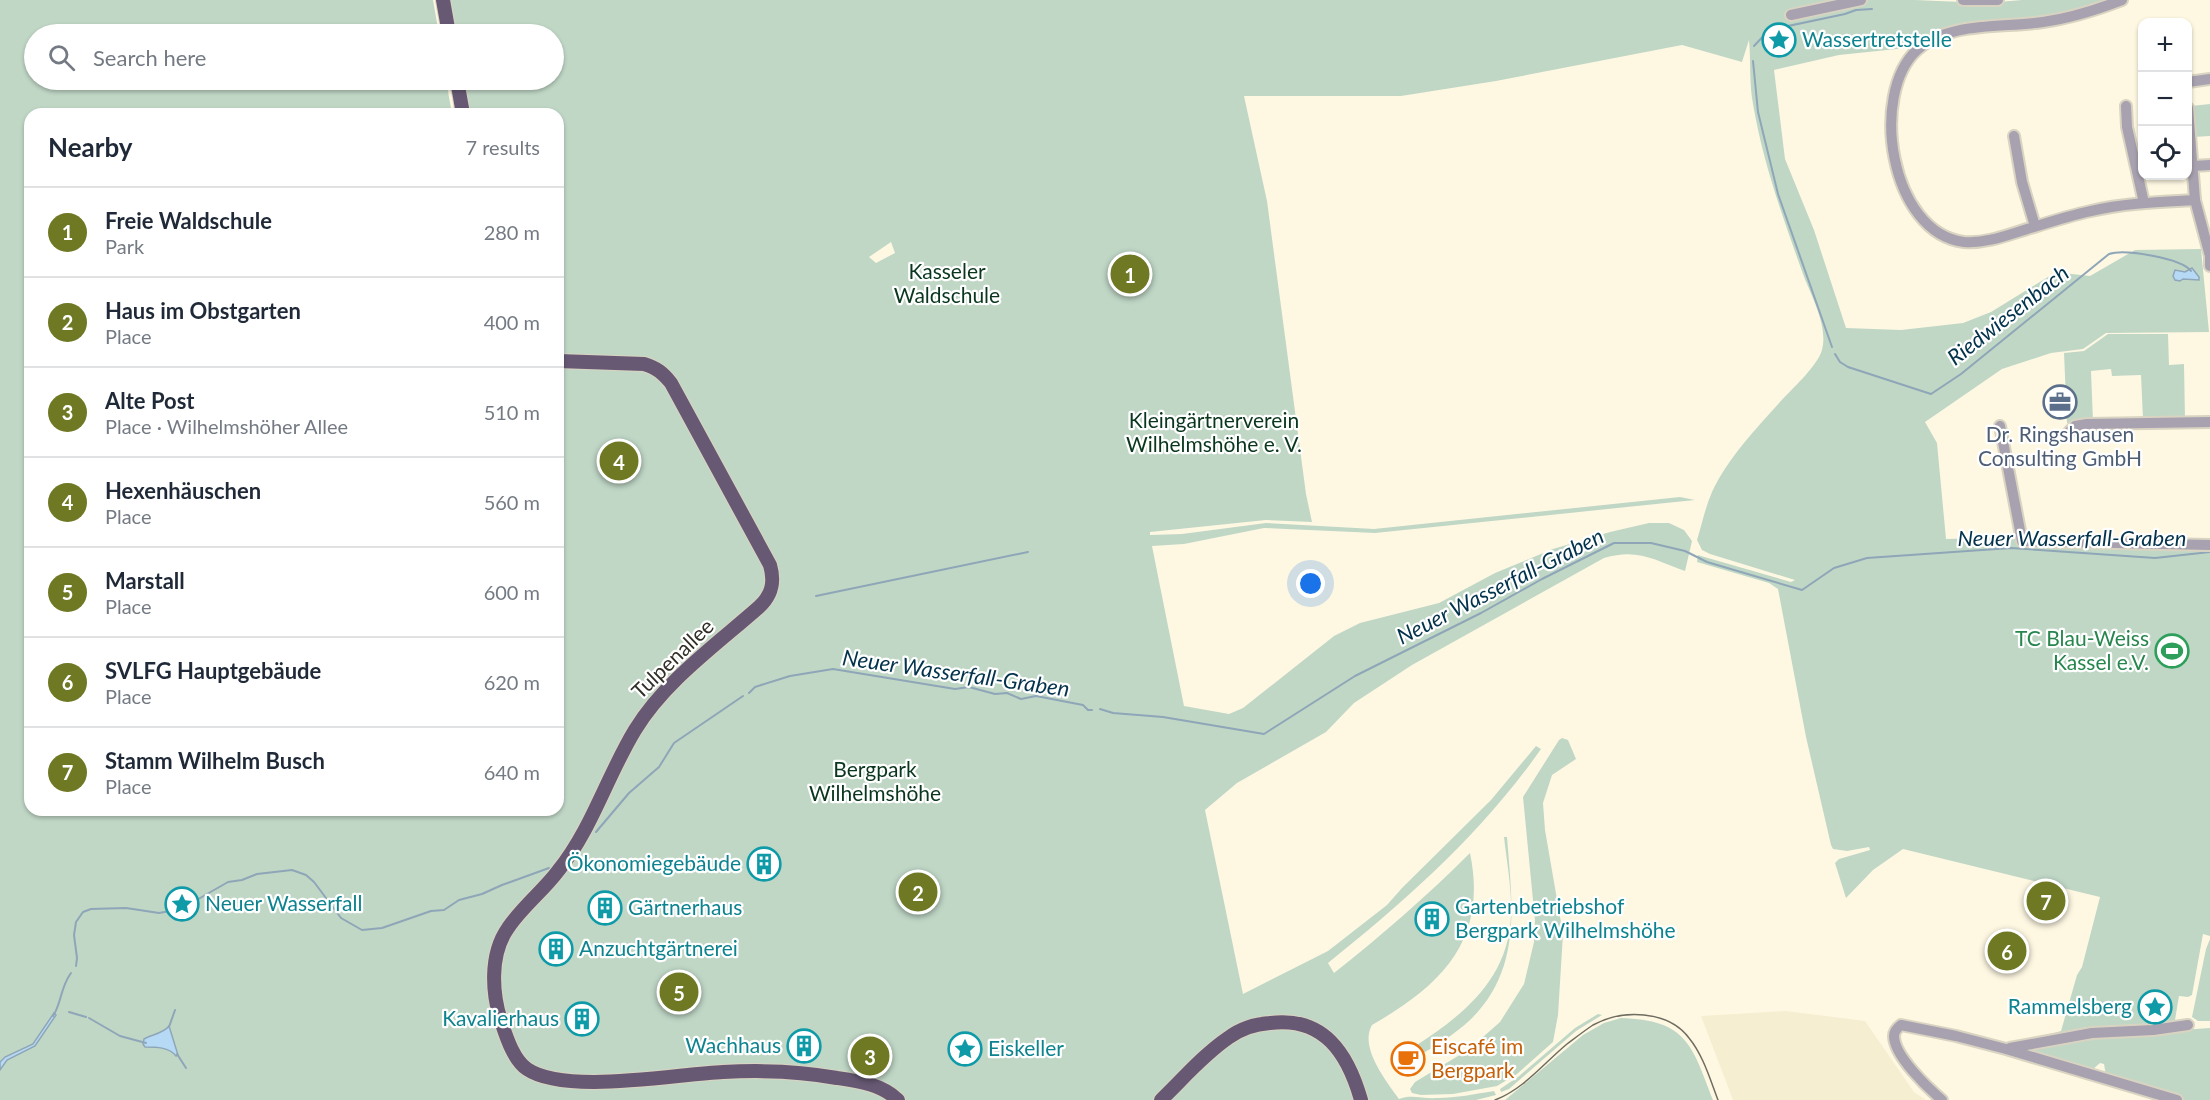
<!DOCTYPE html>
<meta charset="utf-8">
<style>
:root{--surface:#fff;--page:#f6f6f7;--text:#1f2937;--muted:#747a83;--line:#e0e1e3;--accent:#6f7823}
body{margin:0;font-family:Lato,sans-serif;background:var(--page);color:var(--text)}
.controls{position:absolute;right:18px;top:18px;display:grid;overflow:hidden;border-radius:12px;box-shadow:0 2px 4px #0004}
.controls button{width:54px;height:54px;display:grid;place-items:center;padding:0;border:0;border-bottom:2px solid var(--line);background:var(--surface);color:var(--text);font:30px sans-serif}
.you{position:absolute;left:1311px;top:584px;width:21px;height:21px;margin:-15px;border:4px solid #fff;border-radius:50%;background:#1a73e8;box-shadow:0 0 0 9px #1a73e833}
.badge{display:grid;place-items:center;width:39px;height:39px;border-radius:50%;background:var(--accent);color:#fff;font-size:20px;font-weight:700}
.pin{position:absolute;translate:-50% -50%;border:3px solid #fff;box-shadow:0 2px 6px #0006}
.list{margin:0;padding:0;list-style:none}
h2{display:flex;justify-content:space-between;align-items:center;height:78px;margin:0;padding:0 24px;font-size:26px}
h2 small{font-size:20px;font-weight:400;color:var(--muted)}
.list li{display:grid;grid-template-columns:39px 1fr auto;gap:18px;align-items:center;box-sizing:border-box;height:90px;padding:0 24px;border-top:2px solid var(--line)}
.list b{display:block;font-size:22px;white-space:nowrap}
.list p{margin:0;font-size:20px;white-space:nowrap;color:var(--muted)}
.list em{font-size:20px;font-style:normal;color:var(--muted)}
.icon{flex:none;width:33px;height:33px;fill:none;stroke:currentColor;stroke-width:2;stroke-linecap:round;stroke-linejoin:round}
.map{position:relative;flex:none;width:2210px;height:1100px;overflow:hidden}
.search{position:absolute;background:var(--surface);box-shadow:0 2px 4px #0004;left:24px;top:24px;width:540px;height:66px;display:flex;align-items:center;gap:15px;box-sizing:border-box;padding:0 21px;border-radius:33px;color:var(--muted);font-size:22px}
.panel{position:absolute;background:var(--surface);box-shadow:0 2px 4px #0004;left:24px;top:108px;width:540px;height:708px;border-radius:18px}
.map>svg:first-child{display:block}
.built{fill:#f6eed1}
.green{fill:#c0d7c6;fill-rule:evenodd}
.water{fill:#b6daf5;stroke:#8ea6b7;stroke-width:1.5}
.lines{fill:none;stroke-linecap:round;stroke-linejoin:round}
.stream{stroke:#8ea6b7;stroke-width:2}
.minor-casing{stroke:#d9d4c1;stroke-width:14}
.major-casing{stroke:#d9d4c1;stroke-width:16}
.minor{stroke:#a8a1b0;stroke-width:10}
.major{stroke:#675974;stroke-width:14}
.tram{stroke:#6f6c60;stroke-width:1.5}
.labels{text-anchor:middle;stroke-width:4.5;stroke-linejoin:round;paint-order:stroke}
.culture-label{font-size:21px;fill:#0d838f;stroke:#fff;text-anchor:start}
.park-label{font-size:21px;fill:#09361d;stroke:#fff}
.service-label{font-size:21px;fill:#4e5e75;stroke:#fff}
.leisure-label{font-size:21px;fill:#27864d;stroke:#fff;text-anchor:end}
.street-label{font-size:21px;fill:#302e26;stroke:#fff}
.food-label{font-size:21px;fill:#c56008;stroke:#fff;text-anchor:start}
.water-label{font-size:22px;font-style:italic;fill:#03324c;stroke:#fff}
</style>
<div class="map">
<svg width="2210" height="1100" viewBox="0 0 2210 1100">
<rect width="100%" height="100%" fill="#fef8e3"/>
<polygon class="built" points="1786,1011 1865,1021 1914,1092 1926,1100 1733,1100 1701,1016"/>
<g class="green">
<path d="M0 0H433L439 34H34V80H446L452 114H30V810H558V114H470L464 80H554V34H456L450 0H1915L1986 3 2022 0H2114L2084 11 1966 27 1916 47 1839 55 1774 70 1785 159 1814 230 1846 328 1901 330 1963 323 1991 312 2048 277 2063 273 2090 276 2135 250 2201 249 2209 332 2106 333 2083 349 2051 353 2002 369 1925 422 1937 443 1946 539 2017 537 2018 545 2210 549V936L2203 934 2192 995 2188 997 2179 996 2175 1020 2170 1024 2017 1044 2061 1031 2077 975 2082 967 2100 897 1903 849 1873 870 1846 898 1835 863 1839 859 1870 850 1869 847 1847 851 1833 849 1831 845 1806 737 1778 589 1769 583 1697 562 1698 555 1701 556 1791 582 1795 580 1710 554 1702 550 1697 540C1702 524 1705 508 1712 492 1728 458 1755 430 1780 402 1792 389 1814 369 1821 353 1830 328 1811 296 1803 274 1783 218 1763 163 1753 104 1749 82 1751 61 1749 40L1742 62 1682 45 1496 81 1401 96H1244L1267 201 1306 494 1312 522 1266 520 1150 532V535L1182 534 1266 523 1374 529 1680 497 1695 500 1375 533 1264 528 1184 544 1152 546 1184 706 1229 714 1243 708 1334 636 1360 623 1439 603 1495 573 1553 549 1610 532 1649 523H1669L1684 530 1692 541 1685 571C1654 560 1638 548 1604 558L1412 665 1354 703 1326 732 1237 783 1205 810 1243 994 1328 951 1387 905 1402 888 1491 800 1536 746 1541 749C1483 832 1407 900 1328 963L1334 973C1381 936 1427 896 1470 853 1488 940 1442 985 1372 1025 1359 1047 1386 1081 1399 1099 1411 1094 1423 1099 1437 1098 1456 1098 1475 1094 1494 1091L1496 1095 1476 1100H0ZM891 242 895 253 876 263 869 257Z"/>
<polygon points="2210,104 2210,136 2193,137 2191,106"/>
<polygon points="2108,334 2168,334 2169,365 2184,364 2185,419 2143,419 2141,375 2112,376 2111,369 2091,371 2093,421 2067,423 2064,353 2084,351"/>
<polygon points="1562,738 1568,740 1576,759 1552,775 1543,803 1545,830 1563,934 1558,1015 1553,1042 1517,1074 1497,1086 1453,1094 1421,1095 1412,1093 1410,1089 1415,1082 1458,1056 1483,1037 1500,1022 1524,984 1534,942 1535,921 1523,797 1559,740"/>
<path d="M1504 837H1507C1512 903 1523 969 1470 1020 1454 1035 1435 1046 1417 1057L1414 1047C1463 1015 1508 980 1511 916 1512 890 1507 863 1504 837Z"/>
<polygon points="2210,939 2210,1021 2198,1021 2192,1017 2206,949"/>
<polygon points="1598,1014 1602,1015 1576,1031 1509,1089 1501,1092 1500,1089 1518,1077 1575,1028"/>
<path d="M1621 1018C1687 1020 1692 1045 1713 1100H1505L1583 1035 1604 1023Z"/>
<polygon points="2210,1028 2210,1100 2183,1100 2165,1095 2144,1083 2134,1085 2106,1076 2104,1064 2100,1063 2092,1070 2026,1052 2092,1036"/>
</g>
<g class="water">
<polygon points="2192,268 2199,277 2199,280 2183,279 2180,281 2175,280 2173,276 2175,270 2185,272"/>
<polygon points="54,1013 56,1015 35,1046 7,1060 0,1070 0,1062 5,1057 33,1044"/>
<path d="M169 1026 178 1055 176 1056C169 1047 156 1047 145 1047L143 1044 144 1039C151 1035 164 1033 169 1026Z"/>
</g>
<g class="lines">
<g class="stream">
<polyline points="1754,46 1769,30 1845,14 1856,10 1872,9"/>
<polyline points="1753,61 1758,112 1778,194 1832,347"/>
<path d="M1835 354 1840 362 1848 367 1931 394 1961 374 2109 254C2125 249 2181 258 2191 271"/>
<polyline points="816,596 1028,552"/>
<polyline points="749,693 755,687 790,676 833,669 955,689 969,687 995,694 1007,693 1021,699 1036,696 1083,705 1088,710 1092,710"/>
<polyline points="1100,709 1113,713 1163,717 1264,734 1355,676 1481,613 1542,579 1614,543 1651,543 1685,551 1707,562 1802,590 1834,568 1867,558 2011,548 2155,558 2210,552"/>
<polyline points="596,832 629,793 659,767 674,743 743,696"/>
<polyline points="76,966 77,958 74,935 76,922 83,912 91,909 126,908 159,913 181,909 228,882 242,880 257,874 292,870 306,875 314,882 341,918 362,930 382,928 431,911 444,910 459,900 482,894 502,885 549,868"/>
<polyline points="69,1012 86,1017"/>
<path d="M53 1016C62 1002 60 988 71 973"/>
<polyline points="89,1018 120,1036 146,1043"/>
<polyline points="169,1027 175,1010"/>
<polyline points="177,1054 186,1068"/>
</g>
<g class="minor-casing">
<g id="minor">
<polyline points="1963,0 1998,0"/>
<path d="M2122 0C2096 10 2071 18 2043 22 2004 28 1948 21 1917 50 1869 94 1890 233 1964 242 1988 244 2012 233 2034 227 2053 221 2072 215 2091 211 2126 203 2160 202 2195 200"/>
<polyline points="1791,15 1861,0"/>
<polyline points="2188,82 2210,79"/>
<polyline points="2126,106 2127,127 2144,203"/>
<polyline points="2188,108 2195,200 2210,256 2210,266"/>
<polyline points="2014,136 2022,182 2035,226"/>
<polyline points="2193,166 2210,165"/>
<polyline points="2000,426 2022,541 2210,545"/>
<polyline points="2069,432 2075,426 2087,424 2210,422"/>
<polyline points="2010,1048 2092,1033 2153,1030 2188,1025"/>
<path d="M1942 1100C1928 1088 1894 1056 1894 1036 1894 1031 1897 1028 1901 1025L1956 1036 2006 1049 2177 1100"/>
</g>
</g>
<g class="major-casing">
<g id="major">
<polyline points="443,0 449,34"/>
<polyline points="457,80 463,114"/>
<path d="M558 361 644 364C657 368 663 373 671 383L770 565C775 582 772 595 759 607 716 645 665 681 635 730 607 776 592 829 558 871 543 891 522 907 508 928 489 955 492 995 502 1024 507 1039 514 1060 527 1069 565 1095 676 1074 723 1072 761 1070 799 1071 837 1078 858 1081 881 1084 898 1100"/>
<path d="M1161 1100C1182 1080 1203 1055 1228 1038 1240 1029 1255 1024 1270 1023 1324 1016 1348 1054 1361 1100"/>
</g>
</g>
<use href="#minor" class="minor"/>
<use href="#major" class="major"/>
<path class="tram" d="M1495 1100C1524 1089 1544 1063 1567 1044 1575 1038 1584 1031 1593 1025 1622 1009 1668 1010 1689 1038 1703 1055 1710 1079 1718 1100"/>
</g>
<defs>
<g id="sight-ring" transform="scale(1.725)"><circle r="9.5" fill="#fff" stroke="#0f9aa8" stroke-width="1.5"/><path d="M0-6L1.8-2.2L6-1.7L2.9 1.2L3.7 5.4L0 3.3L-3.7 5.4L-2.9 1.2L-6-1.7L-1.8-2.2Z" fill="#0f9aa8"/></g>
<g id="office-ring" transform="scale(1.725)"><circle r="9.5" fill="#fff" stroke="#5c6f8a" stroke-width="1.5"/><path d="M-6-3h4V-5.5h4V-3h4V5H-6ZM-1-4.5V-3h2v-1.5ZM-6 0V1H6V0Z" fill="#5c6f8a"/></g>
<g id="stadium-ring" transform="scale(1.725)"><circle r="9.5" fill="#fff" stroke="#2e9e5b" stroke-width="1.5"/><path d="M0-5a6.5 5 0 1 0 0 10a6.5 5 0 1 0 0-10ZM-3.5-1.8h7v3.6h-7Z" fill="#2e9e5b"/></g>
<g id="building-ring" transform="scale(1.725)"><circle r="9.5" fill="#fff" stroke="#0f9aa8" stroke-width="1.5"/><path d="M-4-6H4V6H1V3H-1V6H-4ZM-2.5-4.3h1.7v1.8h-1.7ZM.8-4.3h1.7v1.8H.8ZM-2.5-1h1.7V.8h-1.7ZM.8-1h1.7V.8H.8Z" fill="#0f9aa8"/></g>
<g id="cafe-ring" transform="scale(1.725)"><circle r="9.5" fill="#fff" stroke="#e8710a" stroke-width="1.5"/><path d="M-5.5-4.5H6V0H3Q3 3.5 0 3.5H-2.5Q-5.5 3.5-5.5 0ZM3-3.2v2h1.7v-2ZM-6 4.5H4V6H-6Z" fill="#e8710a"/></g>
</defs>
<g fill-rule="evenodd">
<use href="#sight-ring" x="1779" y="40"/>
<use href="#office-ring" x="2060" y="402"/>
<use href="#stadium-ring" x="2172" y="651"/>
<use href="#building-ring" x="764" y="864"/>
<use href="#sight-ring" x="182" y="904"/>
<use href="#building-ring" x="605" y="908"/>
<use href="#building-ring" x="1432" y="919"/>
<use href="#building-ring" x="556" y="949"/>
<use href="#sight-ring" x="2155" y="1007"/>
<use href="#building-ring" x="582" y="1019"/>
<use href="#building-ring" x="804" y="1046"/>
<use href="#sight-ring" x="965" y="1049"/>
<use href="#cafe-ring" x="1408" y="1059"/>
</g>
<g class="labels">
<g class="culture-label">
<text x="1802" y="47">Wassertretstelle</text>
<text x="741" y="871" text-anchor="end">Ökonomiegebäude</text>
<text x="205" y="911">Neuer Wasserfall</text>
<text x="1455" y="914">Gartenbetriebshof<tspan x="1455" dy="24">Bergpark Wilhelmshöhe</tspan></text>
<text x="628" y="915">Gärtnerhaus</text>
<text x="579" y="956">Anzuchtgärtnerei</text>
<text x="2132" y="1014" text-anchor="end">Rammelsberg</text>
<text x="559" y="1026" text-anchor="end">Kavalierhaus</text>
<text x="781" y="1053" text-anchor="end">Wachhaus</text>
<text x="988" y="1056">Eiskeller</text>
</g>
<g class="park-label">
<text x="947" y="279">Kasseler<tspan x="947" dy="24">Waldschule</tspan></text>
<text x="1214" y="428">Kleingärtnerverein<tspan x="1214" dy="24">Wilhelmshöhe e. V.</tspan></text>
<text x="875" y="777">Bergpark<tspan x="875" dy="24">Wilhelmshöhe</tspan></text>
</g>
<g class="service-label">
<text x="2060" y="442">Dr. Ringshausen<tspan x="2060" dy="24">Consulting GmbH</tspan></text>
</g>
<g class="leisure-label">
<text x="2149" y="646">TC Blau-Weiss<tspan x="2149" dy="24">Kassel e.V.</tspan></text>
</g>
<g class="street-label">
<text transform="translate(673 659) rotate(-44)" y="7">Tulpenallee</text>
</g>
<g class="food-label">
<text x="1431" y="1054">Eiscafé im<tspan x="1431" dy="24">Bergpark</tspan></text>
</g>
<g class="water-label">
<text transform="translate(2008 315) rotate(-38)" y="8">Riedwiesenbach</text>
<text x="2072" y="546">Neuer Wasserfall-Graben</text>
<text transform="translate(1500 586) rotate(-27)" y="8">Neuer Wasserfall-Graben</text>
<text transform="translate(956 673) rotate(8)" y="8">Neuer Wasserfall-Graben</text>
</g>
</g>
</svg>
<div class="controls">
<button>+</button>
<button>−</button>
<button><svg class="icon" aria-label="locate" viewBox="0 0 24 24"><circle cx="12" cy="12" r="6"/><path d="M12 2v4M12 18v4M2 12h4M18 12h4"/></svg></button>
</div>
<div class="you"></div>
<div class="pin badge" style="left:1130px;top:274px">1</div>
<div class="pin badge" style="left:918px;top:892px">2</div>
<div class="pin badge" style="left:870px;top:1056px">3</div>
<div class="pin badge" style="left:619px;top:461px">4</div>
<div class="pin badge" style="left:679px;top:992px">5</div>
<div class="pin badge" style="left:2007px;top:951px">6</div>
<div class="pin badge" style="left:2046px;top:901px">7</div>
<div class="search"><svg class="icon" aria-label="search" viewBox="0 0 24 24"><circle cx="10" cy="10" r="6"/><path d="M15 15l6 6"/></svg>Search here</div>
<section class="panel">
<h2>Nearby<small>7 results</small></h2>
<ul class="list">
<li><span class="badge">1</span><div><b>Freie Waldschule</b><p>Park</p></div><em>280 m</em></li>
<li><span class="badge">2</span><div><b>Haus im Obstgarten</b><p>Place</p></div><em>400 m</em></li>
<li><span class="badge">3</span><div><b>Alte Post</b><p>Place · Wilhelmshöher Allee</p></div><em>510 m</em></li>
<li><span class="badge">4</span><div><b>Hexenhäuschen</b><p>Place</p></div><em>560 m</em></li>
<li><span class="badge">5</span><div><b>Marstall</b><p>Place</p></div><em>600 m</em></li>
<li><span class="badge">6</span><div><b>SVLFG Hauptgebäude</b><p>Place</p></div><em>620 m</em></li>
<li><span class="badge">7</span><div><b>Stamm Wilhelm Busch</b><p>Place</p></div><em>640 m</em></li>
</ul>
</section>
</div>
